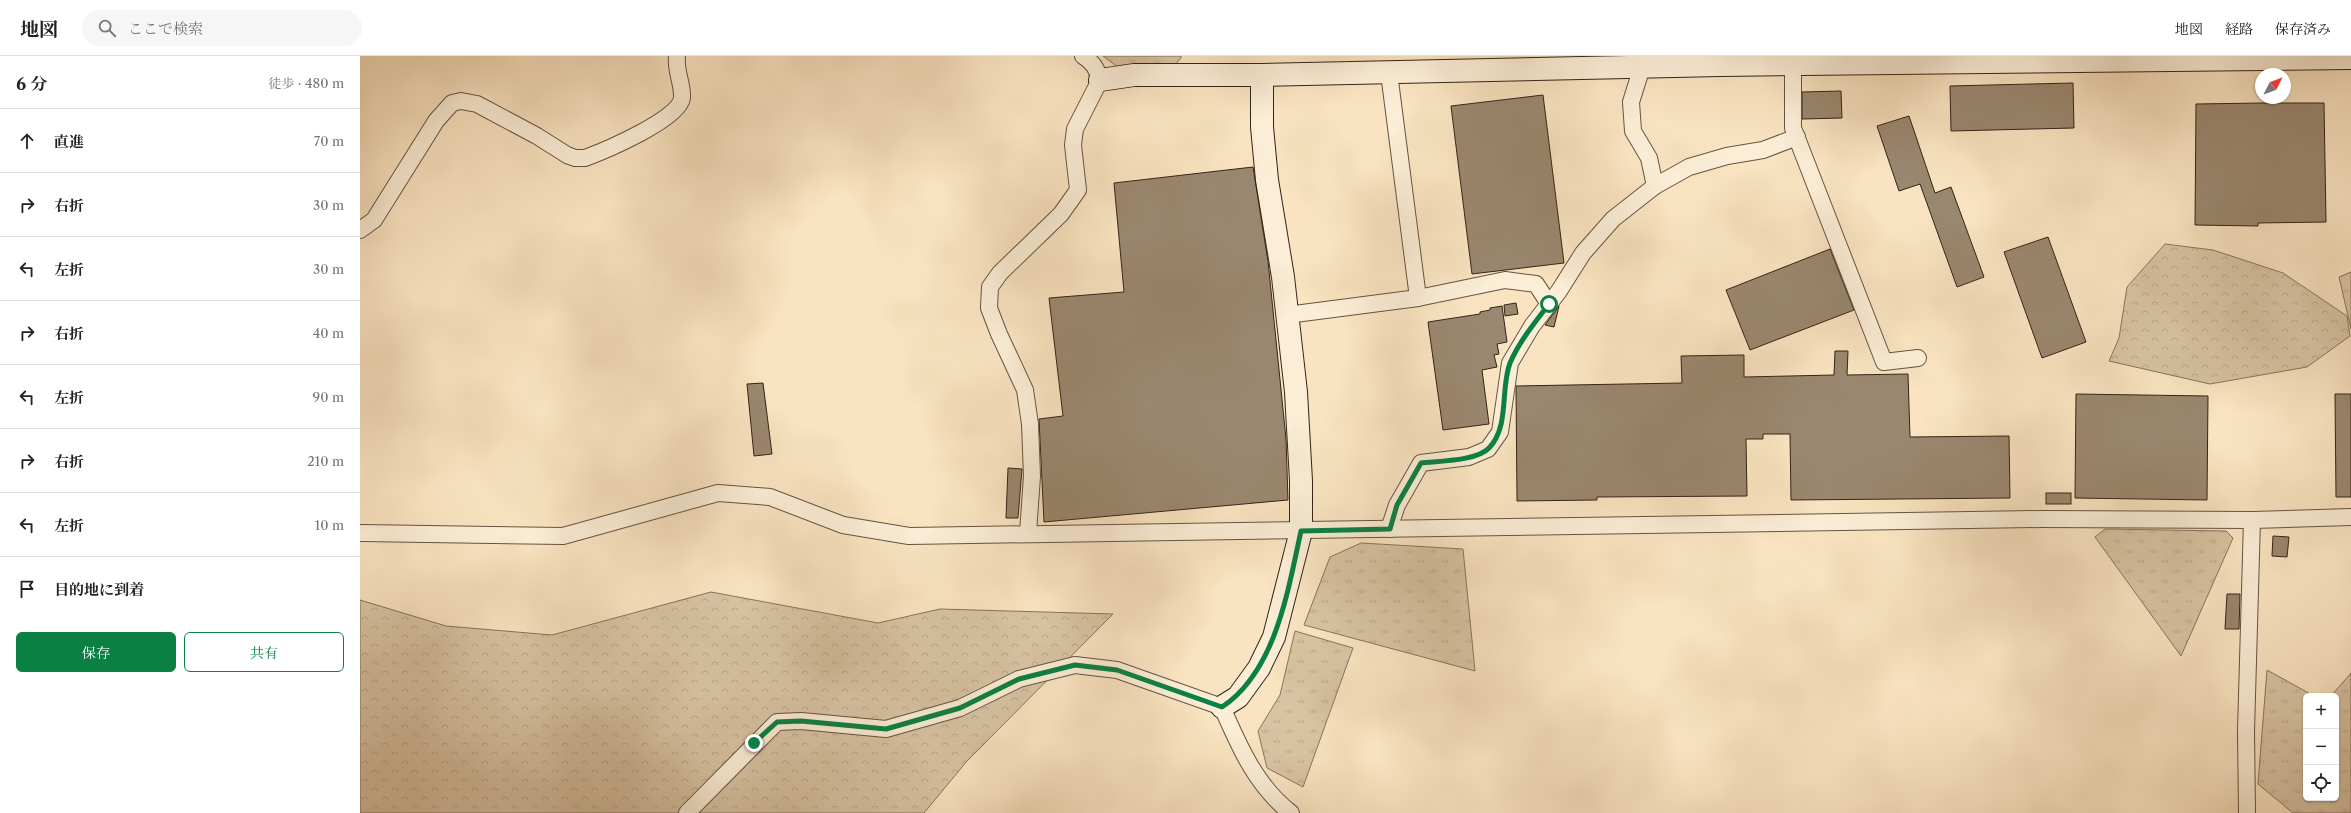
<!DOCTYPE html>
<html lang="ja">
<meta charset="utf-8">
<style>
:root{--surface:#fff;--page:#f6f6f6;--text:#222;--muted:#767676;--line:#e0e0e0;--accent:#0b8043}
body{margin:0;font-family:"Libre Caslon Text","Noto Serif JP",serif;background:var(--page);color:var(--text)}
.controls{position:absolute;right:12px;bottom:12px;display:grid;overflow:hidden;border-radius:6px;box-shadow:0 1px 3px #0004}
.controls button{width:36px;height:36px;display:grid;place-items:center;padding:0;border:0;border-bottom:1px solid var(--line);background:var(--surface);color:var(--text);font:20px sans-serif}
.compass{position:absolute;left:1895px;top:12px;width:36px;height:36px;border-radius:50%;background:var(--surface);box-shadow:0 1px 3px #0004;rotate:48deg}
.stop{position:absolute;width:12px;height:12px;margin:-9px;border:3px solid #0b8043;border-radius:50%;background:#fff}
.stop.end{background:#0b8043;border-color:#fff;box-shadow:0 1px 4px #0008}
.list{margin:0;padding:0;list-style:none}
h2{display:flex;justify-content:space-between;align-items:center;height:52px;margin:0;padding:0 16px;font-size:17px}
h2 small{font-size:13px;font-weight:400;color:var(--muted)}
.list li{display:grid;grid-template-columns:26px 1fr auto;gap:12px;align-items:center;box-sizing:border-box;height:64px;padding:0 16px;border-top:1px solid var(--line)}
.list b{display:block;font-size:15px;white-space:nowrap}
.list em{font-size:13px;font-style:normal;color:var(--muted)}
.actions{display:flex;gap:8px;padding:12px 16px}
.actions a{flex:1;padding:9px 0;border:1px solid var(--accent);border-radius:6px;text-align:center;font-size:14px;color:var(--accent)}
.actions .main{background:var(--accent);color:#fff}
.icon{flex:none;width:22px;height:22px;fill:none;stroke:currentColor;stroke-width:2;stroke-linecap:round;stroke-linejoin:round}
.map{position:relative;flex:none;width:1991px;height:757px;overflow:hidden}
header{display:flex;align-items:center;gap:24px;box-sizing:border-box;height:56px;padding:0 20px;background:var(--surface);border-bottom:1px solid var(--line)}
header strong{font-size:19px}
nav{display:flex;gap:22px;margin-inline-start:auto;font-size:14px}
.search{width:280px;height:36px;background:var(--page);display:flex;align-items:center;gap:10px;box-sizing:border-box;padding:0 14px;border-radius:22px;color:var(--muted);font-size:15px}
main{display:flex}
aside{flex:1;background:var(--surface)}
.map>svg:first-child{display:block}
.grass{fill:url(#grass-tufts);stroke:#86745e}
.forest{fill:url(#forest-crowns);stroke:#86745e}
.building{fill:#9a876f;stroke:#342418}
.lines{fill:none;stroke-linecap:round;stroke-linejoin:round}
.street-casing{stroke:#655442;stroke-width:18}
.secondary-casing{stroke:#342418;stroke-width:24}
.street{stroke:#fbedd6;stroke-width:16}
.secondary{stroke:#fbedd6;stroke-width:22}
.route{stroke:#0b8043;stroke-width:5}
</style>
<header>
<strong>地図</strong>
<div class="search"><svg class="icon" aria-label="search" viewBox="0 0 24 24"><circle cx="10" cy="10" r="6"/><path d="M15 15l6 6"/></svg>ここで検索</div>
<nav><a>地図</a><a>経路</a><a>保存済み</a></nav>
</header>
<main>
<aside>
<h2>6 分<small>徒歩 · 480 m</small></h2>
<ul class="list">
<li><svg class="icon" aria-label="ahead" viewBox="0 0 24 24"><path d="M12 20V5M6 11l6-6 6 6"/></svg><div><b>直進</b></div><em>70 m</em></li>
<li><svg class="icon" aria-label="right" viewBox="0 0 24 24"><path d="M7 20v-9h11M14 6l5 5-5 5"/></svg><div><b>右折</b></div><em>30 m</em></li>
<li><svg class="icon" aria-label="left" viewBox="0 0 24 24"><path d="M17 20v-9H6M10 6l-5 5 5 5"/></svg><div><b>左折</b></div><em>30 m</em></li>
<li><svg class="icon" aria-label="right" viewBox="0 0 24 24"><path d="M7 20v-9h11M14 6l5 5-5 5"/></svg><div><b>右折</b></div><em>40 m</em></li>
<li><svg class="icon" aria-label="left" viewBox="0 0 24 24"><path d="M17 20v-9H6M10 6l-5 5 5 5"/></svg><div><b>左折</b></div><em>90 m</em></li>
<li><svg class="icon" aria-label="right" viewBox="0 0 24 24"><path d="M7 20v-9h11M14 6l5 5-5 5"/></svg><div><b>右折</b></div><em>210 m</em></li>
<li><svg class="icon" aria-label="left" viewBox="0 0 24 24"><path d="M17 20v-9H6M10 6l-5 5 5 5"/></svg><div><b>左折</b></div><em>10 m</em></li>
<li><svg class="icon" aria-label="arrive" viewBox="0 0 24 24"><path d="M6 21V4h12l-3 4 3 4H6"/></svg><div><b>目的地に到着</b></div></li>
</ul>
<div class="actions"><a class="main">保存</a><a>共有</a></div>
</aside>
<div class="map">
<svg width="1991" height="757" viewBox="0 0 1991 757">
<defs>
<pattern id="grass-tufts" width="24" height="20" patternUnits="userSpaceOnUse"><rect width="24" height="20" fill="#d8c3a3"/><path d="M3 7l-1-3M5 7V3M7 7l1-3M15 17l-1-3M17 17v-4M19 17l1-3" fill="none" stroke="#baa78c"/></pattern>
<pattern id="forest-crowns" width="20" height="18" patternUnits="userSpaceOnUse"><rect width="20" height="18" fill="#d8c3a3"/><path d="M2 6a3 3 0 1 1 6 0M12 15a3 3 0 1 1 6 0" fill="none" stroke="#baa78c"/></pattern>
</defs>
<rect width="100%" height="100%" fill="#f9e3c0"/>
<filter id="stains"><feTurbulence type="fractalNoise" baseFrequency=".005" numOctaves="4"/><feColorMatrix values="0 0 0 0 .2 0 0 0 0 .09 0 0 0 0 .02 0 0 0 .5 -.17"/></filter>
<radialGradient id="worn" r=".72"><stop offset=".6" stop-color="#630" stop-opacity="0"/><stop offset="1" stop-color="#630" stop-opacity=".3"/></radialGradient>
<g class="grass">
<polygon points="743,0 821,0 821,2 813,11 759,12"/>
<polygon points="1991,216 1991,273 1979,221"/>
<polygon points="1745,473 1866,475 1873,482 1821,600 1735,481"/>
<polygon points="1001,487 1103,493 1115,615 944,569 970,501"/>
<polygon points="935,575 993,592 943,731 907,712 898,675 920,639"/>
<polygon points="1907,614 1954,640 1946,640 1946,742 1976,742 1976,640 1971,640 1991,617 1991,757 1933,757 1898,728"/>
</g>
<g class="forest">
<polygon points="1805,188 1853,194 1923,217 1987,260 1990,280 1947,311 1850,328 1749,305 1759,282 1767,231"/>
<polygon points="351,536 518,567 580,553 753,558 607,705 564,757 0,757 0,544 86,570 192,579"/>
</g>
<g class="building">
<polygon points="1713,27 1714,72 1591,75 1590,30"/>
<polygon points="1481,35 1482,62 1442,63 1442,36"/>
<polygon points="1183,39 1204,207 1112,218 1091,50"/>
<polygon points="1901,47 1964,47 1966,166 1898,167 1898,170 1835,169 1836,48"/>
<polygon points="1549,60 1575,137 1591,131 1624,221 1597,231 1560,128 1539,135 1517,70"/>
<polygon points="893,111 908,205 926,383 928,444 684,466 679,363 703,360 689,242 764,236 754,127"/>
<polygon points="1688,181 1726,286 1682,302 1644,196"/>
<polygon points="1470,193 1494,254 1390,294 1366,234"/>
<polygon points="1156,247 1158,258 1145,260 1144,249"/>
<polygon points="1142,250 1147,286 1137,288 1139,298 1134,299 1137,311 1122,314 1129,368 1083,374 1068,266 1120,258 1120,256 1130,254 1130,252"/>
<polygon points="1199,250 1194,271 1185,269"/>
<polygon points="1475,295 1488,295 1487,319 1548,318 1550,381 1649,380 1650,442 1431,444 1430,378 1403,378 1403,383 1386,383 1387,440 1237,441 1237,444 1157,445 1156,330 1322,327 1321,300 1384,299 1384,321 1474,319"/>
<polygon points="403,327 412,398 394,400 387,328"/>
<polygon points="1716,338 1848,340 1847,444 1715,442"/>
<polygon points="1975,338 1991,338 1991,441 1976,441"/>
<polygon points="648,412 662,413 658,462 646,462"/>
<rect x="1686" y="437" width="25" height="11"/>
<polygon points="1913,480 1929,481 1927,501 1912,500"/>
<polygon points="1867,538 1880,538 1879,573 1865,573"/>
</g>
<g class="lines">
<g class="street-casing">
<g id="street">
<polyline points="1433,7 1433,72 1524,306 1558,302"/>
<polyline points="1282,11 1271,46 1273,75 1289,102 1295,130"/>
<path d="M0 174 14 164 76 65 92 47 101 45 117 48 177 80 207 99 215 102H225C244 95 320 63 322 42 323 28 315 15 317 0"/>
<polyline points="1058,242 1145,224 1176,228 1189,248"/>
<polyline points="927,259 1058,242 1029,17"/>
<polyline points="1029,473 1037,449 1061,407 1109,401 1128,393 1140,376 1150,307 1172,270 1199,235 1223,197 1253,163 1295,130 1329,111 1367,100 1403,94 1437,81"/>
<polyline points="0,477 203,480 358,437 410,441 483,469 549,480 1681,463 1892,464 1991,461"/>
<path d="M668 477 672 420 670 368 665 334 639 278 629 252 630 231 640 217 701 158 718 134 713 89 715 73 740 24C737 13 733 6 723 0"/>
<path d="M327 757 417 666 441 665 526 673 600 652 659 623 715 609 757 614 862 651C879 690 896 730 931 757"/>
<polyline points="1887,757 1886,675 1892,464"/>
</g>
</g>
<g class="secondary-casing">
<g id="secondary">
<polyline points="740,24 774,19 902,19 1360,9 1991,2"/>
<polyline points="862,651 878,641 899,612 914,581 941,475 941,425 936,336 923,221 907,124 902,71 902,19"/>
</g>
</g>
<use href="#street" class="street"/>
<use href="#secondary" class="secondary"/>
</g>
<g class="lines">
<path class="route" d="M394 687 417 666 441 665 526 673 600 652 659 623 715 609 757 614 862 651C916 615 928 534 941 475L1030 473 1037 449 1061 407C1079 405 1117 405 1129 392 1150 370 1140 333 1150 307 1159 286 1175 266 1189 248"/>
</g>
<rect width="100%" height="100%" filter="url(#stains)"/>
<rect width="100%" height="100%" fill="url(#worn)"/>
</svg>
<div class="controls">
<button>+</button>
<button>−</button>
<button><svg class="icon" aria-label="locate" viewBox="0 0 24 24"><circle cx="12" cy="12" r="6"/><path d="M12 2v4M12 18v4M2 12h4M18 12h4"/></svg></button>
</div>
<svg class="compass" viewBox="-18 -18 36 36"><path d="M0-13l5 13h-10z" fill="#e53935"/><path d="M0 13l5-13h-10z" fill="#767676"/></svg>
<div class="stop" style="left:1189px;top:248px"></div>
<div class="stop end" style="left:394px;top:687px"></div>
</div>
</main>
